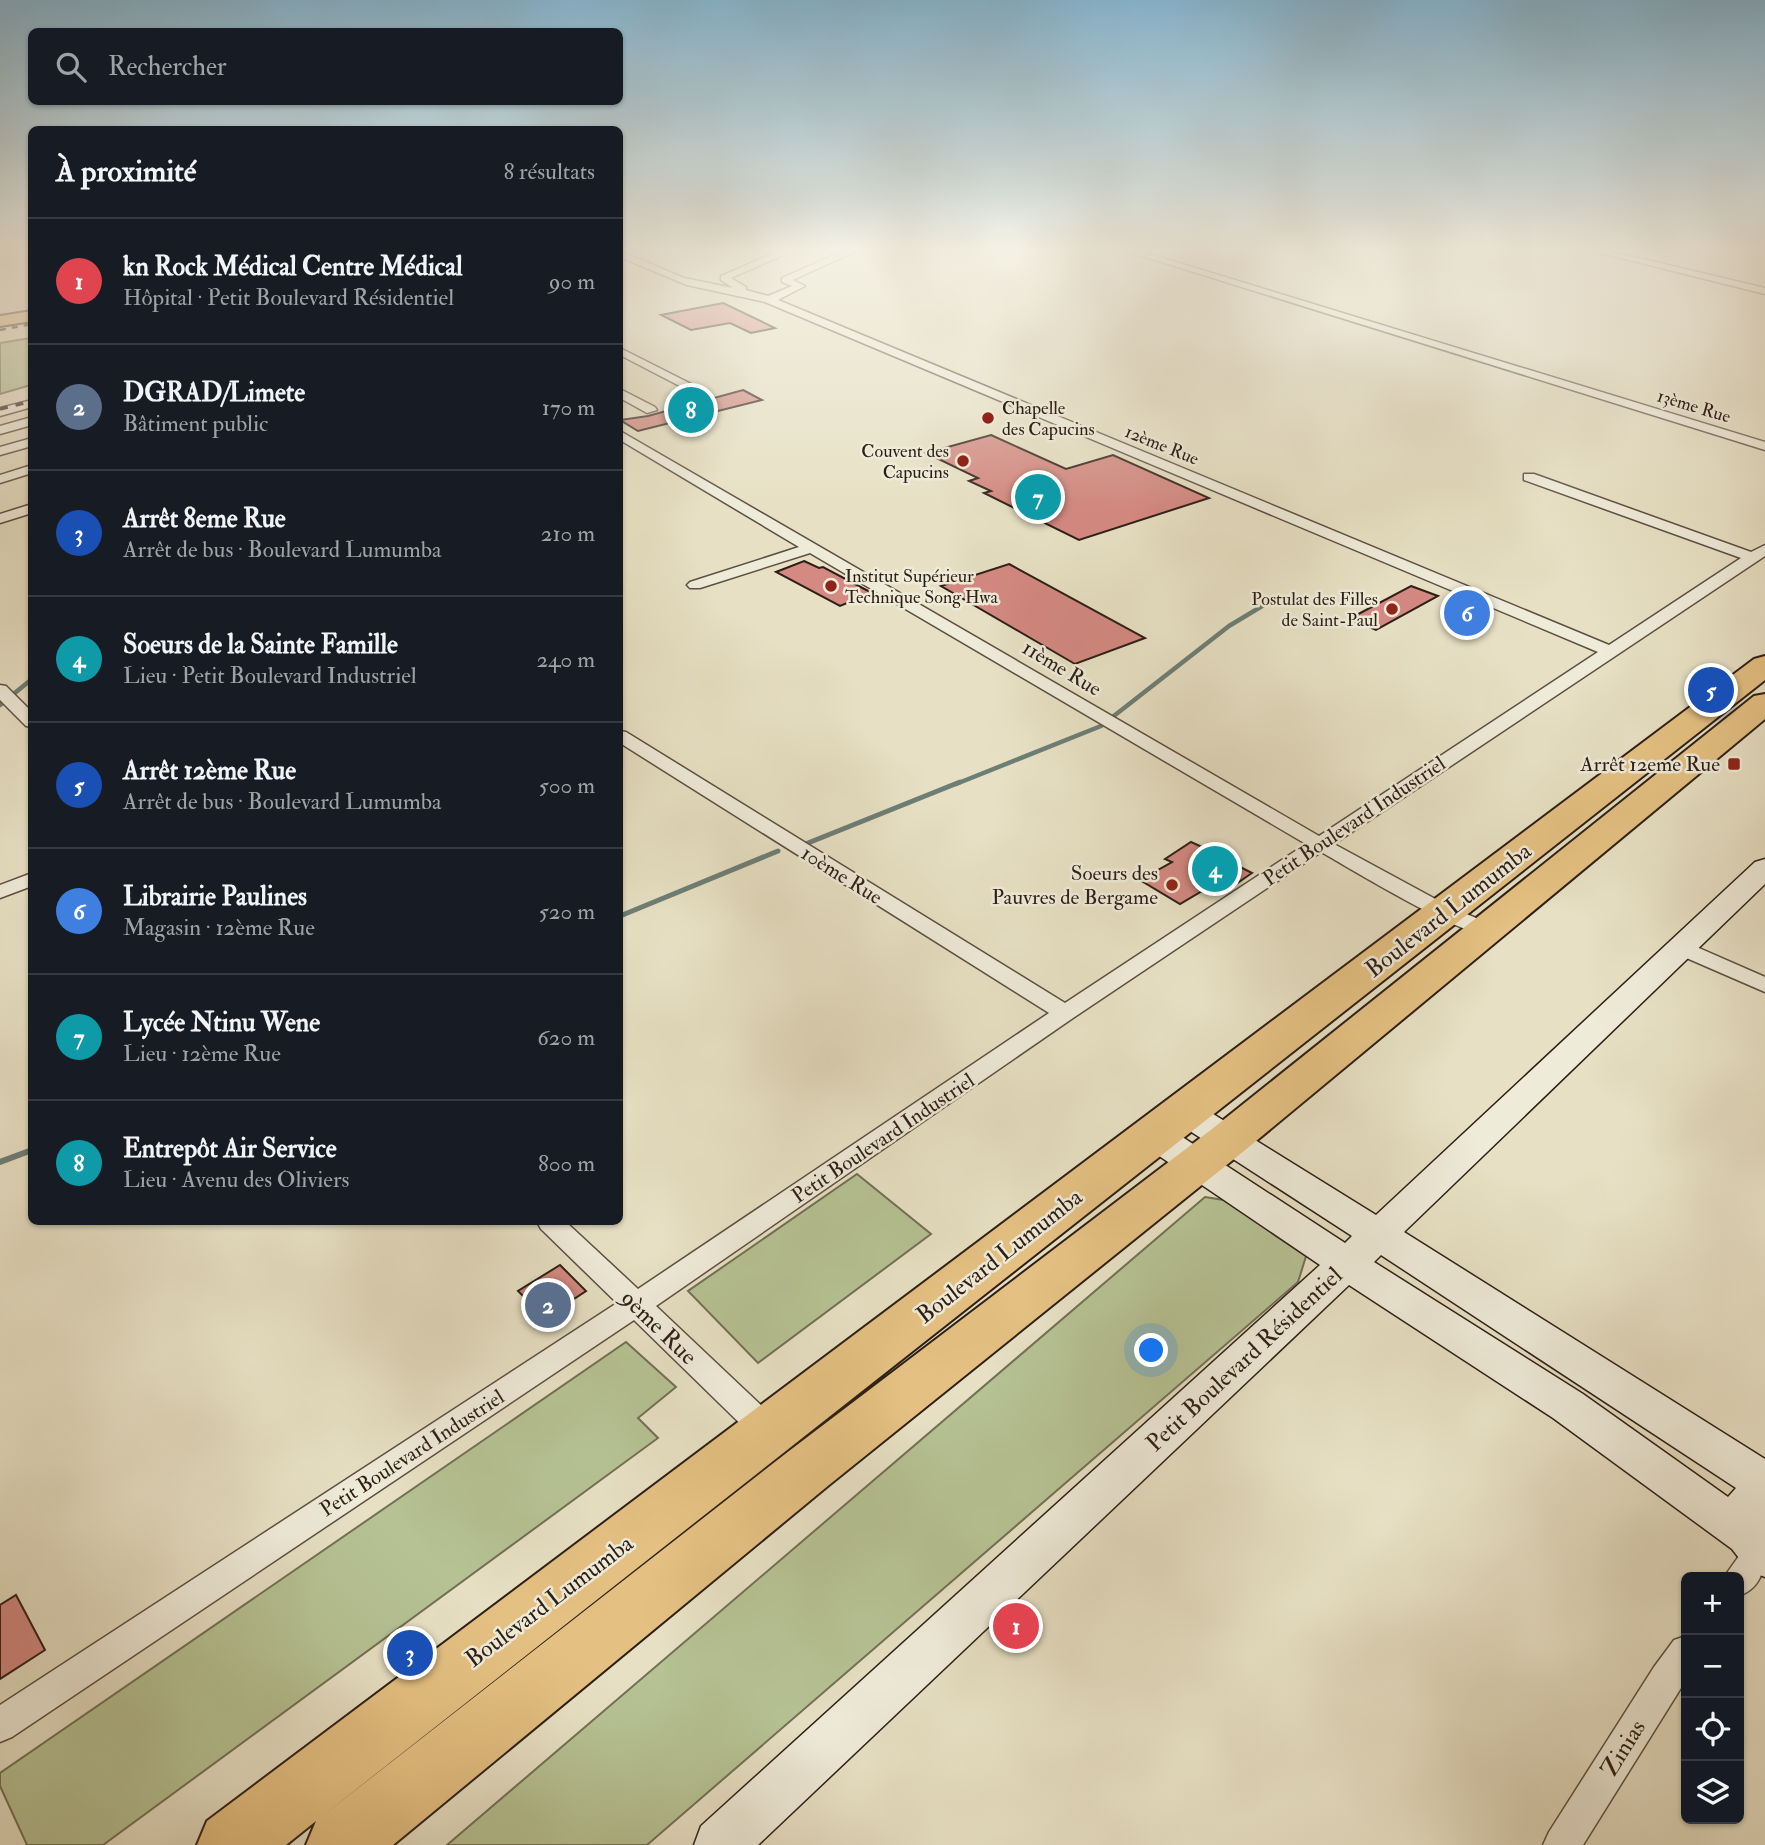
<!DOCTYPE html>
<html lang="fr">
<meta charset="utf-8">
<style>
:root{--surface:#171b24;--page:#242831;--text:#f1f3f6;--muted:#9ea1a6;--line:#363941;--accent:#db2777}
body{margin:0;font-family:"IM FELL Double Pica",serif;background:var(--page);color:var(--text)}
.controls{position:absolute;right:21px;bottom:21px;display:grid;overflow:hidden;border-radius:10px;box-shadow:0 2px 5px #0004}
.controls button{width:63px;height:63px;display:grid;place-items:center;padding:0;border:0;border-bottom:2px solid var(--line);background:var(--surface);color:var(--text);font:35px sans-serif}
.you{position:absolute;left:1152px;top:1351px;width:24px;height:24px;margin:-18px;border:5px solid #fff;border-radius:50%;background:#1a73e8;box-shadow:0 0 0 10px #1a73e833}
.badge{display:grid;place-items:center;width:46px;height:46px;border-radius:50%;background:var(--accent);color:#fff;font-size:23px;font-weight:700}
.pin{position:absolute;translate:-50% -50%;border:4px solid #fff;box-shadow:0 2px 7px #0006}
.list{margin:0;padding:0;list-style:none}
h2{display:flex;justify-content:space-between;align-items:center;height:91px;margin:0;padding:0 28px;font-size:30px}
h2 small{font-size:23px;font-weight:400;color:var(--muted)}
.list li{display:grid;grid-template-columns:46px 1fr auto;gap:21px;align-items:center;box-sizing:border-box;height:126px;padding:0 28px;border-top:2px solid var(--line)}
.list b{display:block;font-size:26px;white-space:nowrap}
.list p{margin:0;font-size:23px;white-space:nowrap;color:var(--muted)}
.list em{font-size:23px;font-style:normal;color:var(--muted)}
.icon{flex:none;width:38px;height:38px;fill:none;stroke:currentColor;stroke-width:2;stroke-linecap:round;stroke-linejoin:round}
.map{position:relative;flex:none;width:1765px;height:1845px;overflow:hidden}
.search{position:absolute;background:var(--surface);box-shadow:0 2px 5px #0004;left:28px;top:28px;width:595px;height:77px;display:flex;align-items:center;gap:18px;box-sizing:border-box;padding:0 24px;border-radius:10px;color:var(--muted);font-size:26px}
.panel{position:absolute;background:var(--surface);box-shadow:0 2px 5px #0004;left:28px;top:126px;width:595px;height:1099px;border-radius:10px}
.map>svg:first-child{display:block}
.green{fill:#b6c294;stroke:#727055;stroke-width:2}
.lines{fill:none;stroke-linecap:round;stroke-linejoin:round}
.stream-far2{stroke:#6d7e75;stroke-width:4.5}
.stream-far1{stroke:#6d7e75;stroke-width:5}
.stream{stroke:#6d7e75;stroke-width:6}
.building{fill:#d48982;stroke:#2d1f16;stroke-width:2}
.street-casing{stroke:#5c4f42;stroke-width:3}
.secondary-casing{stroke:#2d1f16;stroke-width:3}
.primary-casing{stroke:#2d1f16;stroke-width:4}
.highway-casing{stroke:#2d1f16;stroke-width:4}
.street{fill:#efebd9;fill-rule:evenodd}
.secondary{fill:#efebd9;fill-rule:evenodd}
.primary{fill:#e4c082;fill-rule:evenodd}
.highway{fill:#e4c082;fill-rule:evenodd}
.rail-far1{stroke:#2d1f16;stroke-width:2.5;stroke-dasharray:6 6;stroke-linecap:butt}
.rail{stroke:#2d1f16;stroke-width:3.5;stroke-dasharray:8 8;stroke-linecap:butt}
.poi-dot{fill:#8f2418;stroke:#efebd9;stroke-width:2.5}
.labels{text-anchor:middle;stroke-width:5;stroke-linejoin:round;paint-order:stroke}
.far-street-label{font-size:18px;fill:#2d1f16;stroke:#efebd9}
.far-poi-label{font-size:18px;fill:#2d1f16;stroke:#efebd9;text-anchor:start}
.street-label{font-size:21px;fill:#2d1f16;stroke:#efebd9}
.poi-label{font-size:21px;fill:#2d1f16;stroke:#efebd9;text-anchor:end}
.near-street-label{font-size:24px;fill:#2d1f16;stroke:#efebd9}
</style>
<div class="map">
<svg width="1765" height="1845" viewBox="0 0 1765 1845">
<rect width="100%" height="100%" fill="#e7e0c4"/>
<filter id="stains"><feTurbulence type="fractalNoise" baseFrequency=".00286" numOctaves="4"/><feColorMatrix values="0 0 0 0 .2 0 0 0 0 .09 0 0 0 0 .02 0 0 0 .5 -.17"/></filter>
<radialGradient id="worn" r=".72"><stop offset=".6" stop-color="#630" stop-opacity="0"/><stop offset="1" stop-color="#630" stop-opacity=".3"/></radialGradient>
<g class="green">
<polygon points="31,338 31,385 0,394 0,343"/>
<polygon points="857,1174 931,1234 758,1363 688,1291"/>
<polygon points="1205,1197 1236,1202 1308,1250 1298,1282 647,1845 447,1845"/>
<polygon points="626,1342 676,1387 638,1418 658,1438 103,1845 27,1845 0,1786 0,1773"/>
</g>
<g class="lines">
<g class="stream-far2">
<polyline points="0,705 32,679"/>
<polyline points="956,784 1101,726 1229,626 1274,599"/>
</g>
<g class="stream-far1">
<polyline points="808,843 960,782"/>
<polyline points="620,916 778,851"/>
</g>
<polyline class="stream" points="0,1162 32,1150"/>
</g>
<g class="building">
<polygon points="723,303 775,328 751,333 730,323 691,330 661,315"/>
<polygon points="743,390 762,400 638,431 620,420 648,416"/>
<polygon points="991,435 1066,469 1113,455 1209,498 1079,540 984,493 991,491 969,481 978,478 926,453"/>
<polygon points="804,561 819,568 823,567 872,593 840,606 776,572"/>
<polygon points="1009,564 1145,638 1075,664 941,586"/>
<polygon points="1411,586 1438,596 1376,630 1349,619"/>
<polygon points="1191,842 1240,864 1238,866 1252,873 1226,891 1214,884 1180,904 1140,880 1172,862 1165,859"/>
<polygon points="560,1265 586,1291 545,1318 518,1291"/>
<polygon points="16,1595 45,1650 0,1679 0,1605"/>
</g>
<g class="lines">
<g class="street-casing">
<g id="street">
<path d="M620 251 684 278 733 288 721 280V276L779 251H792L731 278 746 287V290L768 296 792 286 782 282V278L843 251H856L793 280 805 286 778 300 1609 645 1741 558 1524 480V474H1534L1751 552 1765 545V556L1334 844 1452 908 1493 925 1497 930 1493 935C1468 941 1350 868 1321 852L1073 1018 656 1306 781 1424 785 1433 781 1442 770 1446 759 1442 634 1320 12 1737 0 1742V1705L617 1303 541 1229 537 1222H566L638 1289 1049 1013 620 743V731L626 732 1065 1003 1306 844 810 553 700 588H690L687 585 690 582 799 547 620 440V431L1319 836 1598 652 765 302 687 285 620 257Z"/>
<polygon points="1126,251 1140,251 1765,442 1765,450"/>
<polygon points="1593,251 1609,251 1765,288 1765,294"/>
<polygon points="620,348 703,390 705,392 695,394 620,355"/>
<polygon points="620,389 655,407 657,410 647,413 620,398"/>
<polygon points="32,400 32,407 0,416 0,408"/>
<polygon points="32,417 32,425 0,434 0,426"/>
<polygon points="32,438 32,446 0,455 0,447"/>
<polygon points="32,465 32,473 0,483 0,475"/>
<polygon points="32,504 32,513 0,523 0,514"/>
<polygon points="0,685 6,686 32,712 32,727 26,726 0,700"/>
<polygon points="32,873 32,886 0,898 0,885"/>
<polygon points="1683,941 1765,977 1765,992 1675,953 1672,948 1675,943"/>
<path d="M1760 1537 1765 1539C1765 1564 1765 1586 1739 1596V1577H1724L1749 1542Z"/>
<polygon points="1686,1636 1686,1680 1583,1845 1543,1845 1549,1832 1654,1667 1674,1640"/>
</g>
</g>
<g class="secondary-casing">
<path id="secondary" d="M1765 859V884L1404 1232 1765 1459V1577L1749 1571 1732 1549 1553 1418 1349 1285 758 1845H694L701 1826 1320 1265 1143 1145 1137 1136 1143 1127 1155 1124 1167 1127 1345 1243 1352 1236 1173 1120 1168 1112 1173 1104 1185 1100 1197 1104 1376 1215 1755 862ZM1381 1255 1736 1488 1728 1497 1583 1394 1374 1262Z"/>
</g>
<g class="primary-casing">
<polygon id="primary" points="32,311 32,321 0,326 0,316"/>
</g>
<g class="highway-casing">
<polygon id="highway" points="1765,656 1765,680 321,1817 789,1451 1212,1129 1754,696 1765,694 1765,719 1244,1151 829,1485 393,1845 306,1845 316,1821 286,1845 197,1845 207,1821 1754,659"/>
</g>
<use href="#street" class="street"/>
<use href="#secondary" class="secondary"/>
<use href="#primary" class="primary"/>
<use href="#highway" class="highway"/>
<polyline class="rail-far1" points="0,330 32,324"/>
<polyline class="rail" points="0,409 32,401"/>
</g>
<linearGradient id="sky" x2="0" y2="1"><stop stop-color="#87b8d4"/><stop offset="0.49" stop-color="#f4f1e4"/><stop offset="1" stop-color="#f4f1e4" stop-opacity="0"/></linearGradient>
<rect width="1765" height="509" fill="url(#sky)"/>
<g class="poi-dot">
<circle cx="988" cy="418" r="7"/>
<circle cx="963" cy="461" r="7"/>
<circle cx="831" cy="586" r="7"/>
<circle cx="1392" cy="609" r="7"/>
<rect x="1727" y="757" width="14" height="14" rx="3.5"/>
<circle cx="1172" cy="885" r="7"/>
</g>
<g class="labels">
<g class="far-street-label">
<text transform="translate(1694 406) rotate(17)" y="6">13ème Rue</text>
<text transform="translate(1162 445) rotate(22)" y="6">12ème Rue</text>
</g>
<g class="far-poi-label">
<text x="1002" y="414">Chapelle<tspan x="1002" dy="21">des Capucins</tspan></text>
<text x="949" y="457" text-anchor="end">Couvent des<tspan x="949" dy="21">Capucins</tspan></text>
<text x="845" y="582">Institut Supérieur<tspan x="845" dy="21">Technique Song Hwa</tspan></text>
<text x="1378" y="605" text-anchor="end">Postulat des Filles<tspan x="1378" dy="21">de Saint-Paul</tspan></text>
</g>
<g class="street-label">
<text transform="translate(1062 668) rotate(31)" y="7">11ème Rue</text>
<text transform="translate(1354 821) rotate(-34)" y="7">Petit Boulevard Industriel</text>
<text transform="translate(842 875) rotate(32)" y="7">10ème Rue</text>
<text transform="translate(883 1138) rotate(-34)" y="7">Petit Boulevard Industriel</text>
<text transform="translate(412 1453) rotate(-33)" y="7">Petit Boulevard Industriel</text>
</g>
<g class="poi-label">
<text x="1720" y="771">Arrêt 12eme Rue</text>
<text x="1158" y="880">Soeurs des<tspan x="1158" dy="24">Pauvres de Bergame</tspan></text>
</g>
<g class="near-street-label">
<text transform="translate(1448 910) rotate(-38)" y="8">Boulevard Lumumba</text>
<text transform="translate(999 1256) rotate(-38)" y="8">Boulevard Lumumba</text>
<text transform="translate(659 1327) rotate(44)" y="8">9ème Rue</text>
<text transform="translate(1244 1359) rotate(-43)" y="8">Petit Boulevard Résidentiel</text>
<text transform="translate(549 1601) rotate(-37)" y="8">Boulevard Lumumba</text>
<text transform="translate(1623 1748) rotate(-58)" y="8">Zinias</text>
</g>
</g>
<rect width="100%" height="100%" filter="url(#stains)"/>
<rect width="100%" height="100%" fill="url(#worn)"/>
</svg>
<div class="controls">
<button>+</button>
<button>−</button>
<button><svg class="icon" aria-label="locate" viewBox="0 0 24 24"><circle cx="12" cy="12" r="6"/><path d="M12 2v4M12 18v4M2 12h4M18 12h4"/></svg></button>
<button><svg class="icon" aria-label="layers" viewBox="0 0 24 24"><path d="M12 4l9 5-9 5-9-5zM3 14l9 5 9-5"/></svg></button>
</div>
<div class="you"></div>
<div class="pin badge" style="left:1016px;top:1626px;background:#e0444e">1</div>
<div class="pin badge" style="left:548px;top:1305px;background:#5c6f8a">2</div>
<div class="pin badge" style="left:410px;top:1653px;background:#1a4fb4">3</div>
<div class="pin badge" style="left:1215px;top:869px;background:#0f9aa8">4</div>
<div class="pin badge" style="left:1711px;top:690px;background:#1a4fb4">5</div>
<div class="pin badge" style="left:1467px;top:613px;background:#3f7fe0">6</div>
<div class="pin badge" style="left:1038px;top:497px;background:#0f9aa8">7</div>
<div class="pin badge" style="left:691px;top:410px;background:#0f9aa8">8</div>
<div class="search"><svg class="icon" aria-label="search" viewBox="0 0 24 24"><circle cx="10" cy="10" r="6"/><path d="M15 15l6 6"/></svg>Rechercher</div>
<section class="panel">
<h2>À proximité<small>8 résultats</small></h2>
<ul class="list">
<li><span class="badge" style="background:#e0444e">1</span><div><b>kn Rock Médical Centre Médical</b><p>Hôpital · Petit Boulevard Résidentiel</p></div><em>90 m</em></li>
<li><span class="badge" style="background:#5c6f8a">2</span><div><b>DGRAD/Limete</b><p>Bâtiment public</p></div><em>170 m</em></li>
<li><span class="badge" style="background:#1a4fb4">3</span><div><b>Arrêt 8eme Rue</b><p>Arrêt de bus · Boulevard Lumumba</p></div><em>210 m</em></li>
<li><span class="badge" style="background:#0f9aa8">4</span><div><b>Soeurs de la Sainte Famille</b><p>Lieu · Petit Boulevard Industriel</p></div><em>240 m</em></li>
<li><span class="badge" style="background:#1a4fb4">5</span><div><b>Arrêt 12ème Rue</b><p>Arrêt de bus · Boulevard Lumumba</p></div><em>500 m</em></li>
<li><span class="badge" style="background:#3f7fe0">6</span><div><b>Librairie Paulines</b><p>Magasin · 12ème Rue</p></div><em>520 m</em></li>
<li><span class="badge" style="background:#0f9aa8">7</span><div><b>Lycée Ntinu Wene</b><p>Lieu · 12ème Rue</p></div><em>620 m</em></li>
<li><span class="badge" style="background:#0f9aa8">8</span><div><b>Entrepôt Air Service</b><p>Lieu · Avenu des Oliviers</p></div><em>800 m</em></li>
</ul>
</section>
</div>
